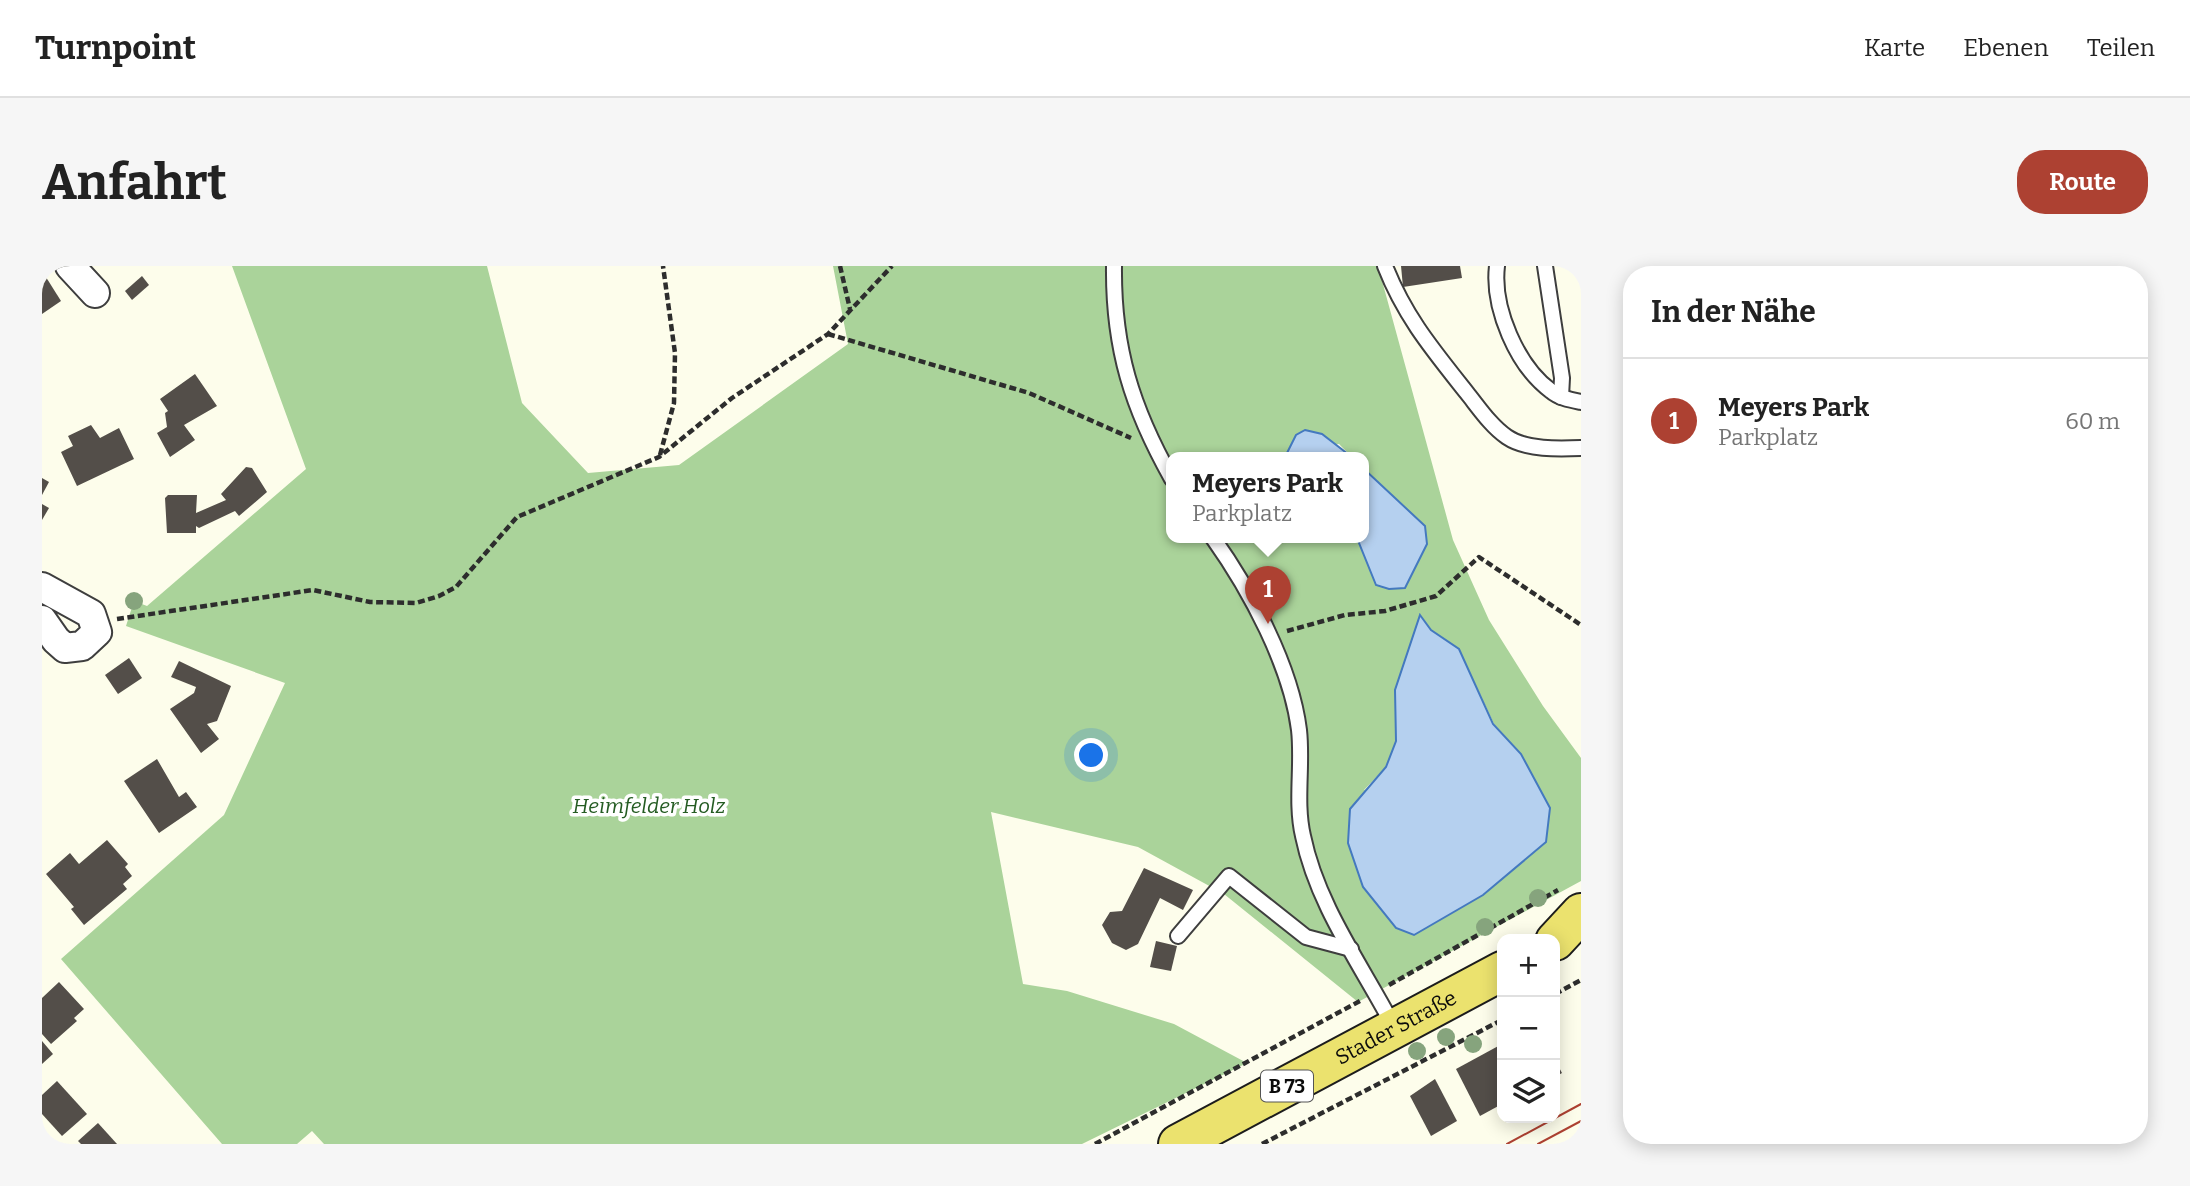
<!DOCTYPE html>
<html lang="de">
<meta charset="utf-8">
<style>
:root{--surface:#fff;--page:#f6f6f6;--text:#222;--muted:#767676;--line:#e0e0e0;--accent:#ad4132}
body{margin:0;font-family:Bitter,serif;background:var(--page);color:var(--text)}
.controls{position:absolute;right:21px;bottom:21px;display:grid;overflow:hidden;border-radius:14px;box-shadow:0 4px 18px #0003}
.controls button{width:63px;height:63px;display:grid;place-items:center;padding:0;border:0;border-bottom:2px solid var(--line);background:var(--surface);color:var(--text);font:35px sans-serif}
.you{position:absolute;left:1050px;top:490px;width:24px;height:24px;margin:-18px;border:5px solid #fff;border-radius:50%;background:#1a73e8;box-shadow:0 0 0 10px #1a73e833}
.badge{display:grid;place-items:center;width:46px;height:46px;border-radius:50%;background:var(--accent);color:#fff;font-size:23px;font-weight:700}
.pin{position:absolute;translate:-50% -58px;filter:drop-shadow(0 2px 4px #0008)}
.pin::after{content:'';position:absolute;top:37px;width:24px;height:21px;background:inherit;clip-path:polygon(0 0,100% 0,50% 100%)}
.popup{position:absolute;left:1124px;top:186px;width:203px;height:91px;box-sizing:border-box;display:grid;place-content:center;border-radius:14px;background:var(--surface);filter:drop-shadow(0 2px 5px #0005);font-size:23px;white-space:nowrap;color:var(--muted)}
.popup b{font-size:26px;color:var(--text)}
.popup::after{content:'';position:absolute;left:50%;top:100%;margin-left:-14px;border:14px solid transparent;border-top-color:var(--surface)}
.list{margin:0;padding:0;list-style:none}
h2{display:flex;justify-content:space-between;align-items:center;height:91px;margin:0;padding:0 28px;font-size:30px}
h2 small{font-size:23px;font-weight:400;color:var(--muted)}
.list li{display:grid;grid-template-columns:46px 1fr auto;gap:21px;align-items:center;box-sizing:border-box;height:126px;padding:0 28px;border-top:2px solid var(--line)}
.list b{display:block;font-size:26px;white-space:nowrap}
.list p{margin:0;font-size:23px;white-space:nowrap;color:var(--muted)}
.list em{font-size:23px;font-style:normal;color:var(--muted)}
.icon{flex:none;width:38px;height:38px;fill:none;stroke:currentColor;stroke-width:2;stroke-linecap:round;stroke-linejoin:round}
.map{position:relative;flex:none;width:1539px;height:878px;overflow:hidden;border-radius:28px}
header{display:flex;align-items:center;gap:42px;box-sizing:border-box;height:98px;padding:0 35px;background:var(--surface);border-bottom:2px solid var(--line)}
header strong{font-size:33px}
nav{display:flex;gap:38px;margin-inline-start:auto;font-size:24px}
.intro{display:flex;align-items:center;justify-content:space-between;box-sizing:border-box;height:168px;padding:0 42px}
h1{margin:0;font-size:49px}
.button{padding:18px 32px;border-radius:28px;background:var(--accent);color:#fff;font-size:24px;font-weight:700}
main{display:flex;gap:42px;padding:0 42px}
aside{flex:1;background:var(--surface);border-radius:28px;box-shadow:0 4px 18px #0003}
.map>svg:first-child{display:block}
.forest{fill:#aad39a;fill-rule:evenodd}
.water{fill:#b5d0ef;stroke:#4479bf;stroke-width:2}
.building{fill:#534e49}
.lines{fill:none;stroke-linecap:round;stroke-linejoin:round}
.lane-casing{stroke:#3e3e3e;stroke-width:18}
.street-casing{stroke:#3e3e3e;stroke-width:32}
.primary-casing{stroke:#1c1c1c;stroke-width:42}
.path{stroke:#2d2d2d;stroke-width:4.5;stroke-dasharray:7 3.5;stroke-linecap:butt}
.lane{stroke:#fff;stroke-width:14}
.street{stroke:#fff;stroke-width:28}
.primary{stroke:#ebe26e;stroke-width:38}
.tram{stroke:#ad4132;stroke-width:2}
.tree{fill:#86a47d}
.labels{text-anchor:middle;stroke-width:7;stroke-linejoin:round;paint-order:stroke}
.shield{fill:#fff;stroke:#545454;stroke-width:2}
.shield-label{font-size:19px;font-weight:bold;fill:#0b0b0b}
.park-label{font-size:21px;font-style:italic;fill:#255c23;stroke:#fff}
.street-label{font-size:21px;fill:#0b0b0b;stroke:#fff}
</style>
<header>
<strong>Turnpoint</strong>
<nav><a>Karte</a><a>Ebenen</a><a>Teilen</a></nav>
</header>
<div class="intro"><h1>Anfahrt</h1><a class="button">Route</a></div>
<main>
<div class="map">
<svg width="1539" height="878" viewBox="0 0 1539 878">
<rect width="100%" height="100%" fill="#fdfdeb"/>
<path class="forest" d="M190 0H445L480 137 546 207 637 199 806 78 791 0H1336L1411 274 1447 354 1501 440 1539 492V615L1316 736 1182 628 1096 581 949 546 981 718 1025 725 1132 758 1205 797 1040 878H282L270 865 255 878H180L19 693 182 549 243 417 84 360 92 335 105 340 264 203ZM1297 178 1311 192H1322V203L1383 260 1385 278 1363 322 1334 319 1315 272H1130V192H1252L1245 187ZM1378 349 1389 364 1417 383 1452 458 1479 488 1322 524 1344 501 1354 475 1353 424Z"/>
<g class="water">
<polygon points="1263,164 1280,168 1311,192 1252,192 1245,187 1254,169"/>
<polygon points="1322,203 1383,260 1385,278 1363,322 1347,323 1334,319 1315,272 1322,272"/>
<polygon points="1378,349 1389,364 1417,383 1451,458 1479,488 1508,542 1504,576 1441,629 1372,669 1354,662 1321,621 1306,577 1308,543 1344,501 1354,475 1353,424"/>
</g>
<g class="building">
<polygon points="1359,0 1418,0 1420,12 1361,21"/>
<polygon points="2,8 19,35 0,48 0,9"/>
<polygon points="100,10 107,19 90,34 83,25"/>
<polygon points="153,108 175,140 142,159 153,174 128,191 115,167 125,161 123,147 126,145 118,133"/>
<polygon points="49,159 58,172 77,162 92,193 35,220 19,186 31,180 26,170"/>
<polygon points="204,201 210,202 225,226 197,250 193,245 157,262 154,260 154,267 125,267 123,232 126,229 155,229 154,247 184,234 179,228"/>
<polygon points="0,212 7,216 0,229"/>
<polygon points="0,238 7,242 0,254"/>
<polygon points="87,392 100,412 76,428 63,409"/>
<polygon points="137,395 189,420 175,455 165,458 177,473 159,487 128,443 152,427 154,421 129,411"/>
<polygon points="115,493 137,531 144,526 155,541 117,567 82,515"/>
<polygon points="65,574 86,598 83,601 90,610 81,618 85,623 42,659 29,643 32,641 4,608 28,587 37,598"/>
<polygon points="1102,602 1151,624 1141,644 1118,632 1096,678 1084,684 1070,677 1060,659 1068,646 1080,645"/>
<polygon points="1114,675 1135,680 1129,705 1108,701"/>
<polygon points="17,716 42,743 32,752 35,755 9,778 0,768 0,732"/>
<polygon points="0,775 11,788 0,798"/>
<polygon points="1460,778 1460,838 1438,850 1414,803"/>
<polygon points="1513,794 1520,807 1513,811"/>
<polygon points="1393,813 1415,855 1389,870 1368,830"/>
<polygon points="15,815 45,848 20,870 0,848 0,829"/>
<polygon points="56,857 75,878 39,878 36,875"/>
</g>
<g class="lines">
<g class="lane-casing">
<g id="lane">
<path d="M1072 0C1071 82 1090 142 1130 213"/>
<path d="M1343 0C1363 51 1391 84 1425 127 1437 142 1449 160 1465 171 1484 184 1517 183 1539 182"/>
<path d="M1455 0C1450 42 1475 100 1509 125 1517 132 1529 134 1539 136"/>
<polyline points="1503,0 1520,112 1519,131"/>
<path d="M1171 272C1208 324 1249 400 1257 464 1261 499 1253 536 1261 570 1275 639 1320 700 1352 761"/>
<polyline points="1136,670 1187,610 1264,671 1309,683"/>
</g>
</g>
<g class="street-casing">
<g id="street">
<polyline points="28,0 53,27"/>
<polyline points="0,321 49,348 55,366 40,380 23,382 14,374 0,354"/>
</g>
</g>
<g class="primary-casing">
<g id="primary">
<polyline points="1513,675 1539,647"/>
<path id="s1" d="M1136 878 1460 705"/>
</g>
</g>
<g class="path">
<polyline points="798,0 808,43"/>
<polyline points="786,68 987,127 1089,172"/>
<polyline points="618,189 632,137 633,87 621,0"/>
<polyline points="75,353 271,324 328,336 374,337 397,330 414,321 475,251 617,191 690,132 786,68 850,0"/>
<polyline points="1245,365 1303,349 1343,345 1394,330 1437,291 1539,359"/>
<polyline points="1347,719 1516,624"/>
<polyline points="1513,728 1539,714"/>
<polyline points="1053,878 1318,735"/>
<polyline points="1220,878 1460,754"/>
</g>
<use href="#lane" class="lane"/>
<use href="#street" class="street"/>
<use href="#primary" class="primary"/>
<g class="tram">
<polyline points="1465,878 1539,838"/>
<polyline points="1496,878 1539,855"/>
</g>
</g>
<g class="tree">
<circle cx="92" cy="335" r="9"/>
<circle cx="1496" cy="632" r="9"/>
<circle cx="1443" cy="661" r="9"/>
<circle cx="1404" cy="771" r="9"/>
<circle cx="1431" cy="778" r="9"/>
<circle cx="1375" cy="785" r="9"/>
</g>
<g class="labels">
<rect class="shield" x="1219" y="804.5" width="52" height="31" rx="5"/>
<g class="shield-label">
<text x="1245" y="827">B 73</text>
</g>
<g class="park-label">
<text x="607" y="547">Heimfelder Holz</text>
</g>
<g class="street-label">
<text dy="7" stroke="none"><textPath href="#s1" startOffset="247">Stader Straße</textPath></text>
</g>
</g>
</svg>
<div class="controls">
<button>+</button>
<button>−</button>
<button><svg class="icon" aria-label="layers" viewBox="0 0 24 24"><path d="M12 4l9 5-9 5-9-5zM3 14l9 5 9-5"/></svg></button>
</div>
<div class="you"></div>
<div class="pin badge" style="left:1226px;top:358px">1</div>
<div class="popup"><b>Meyers Park</b>Parkplatz</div>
</div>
<aside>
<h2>In der Nähe<small></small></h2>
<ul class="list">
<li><span class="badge">1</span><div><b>Meyers Park</b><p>Parkplatz</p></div><em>60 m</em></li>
</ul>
</aside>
</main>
